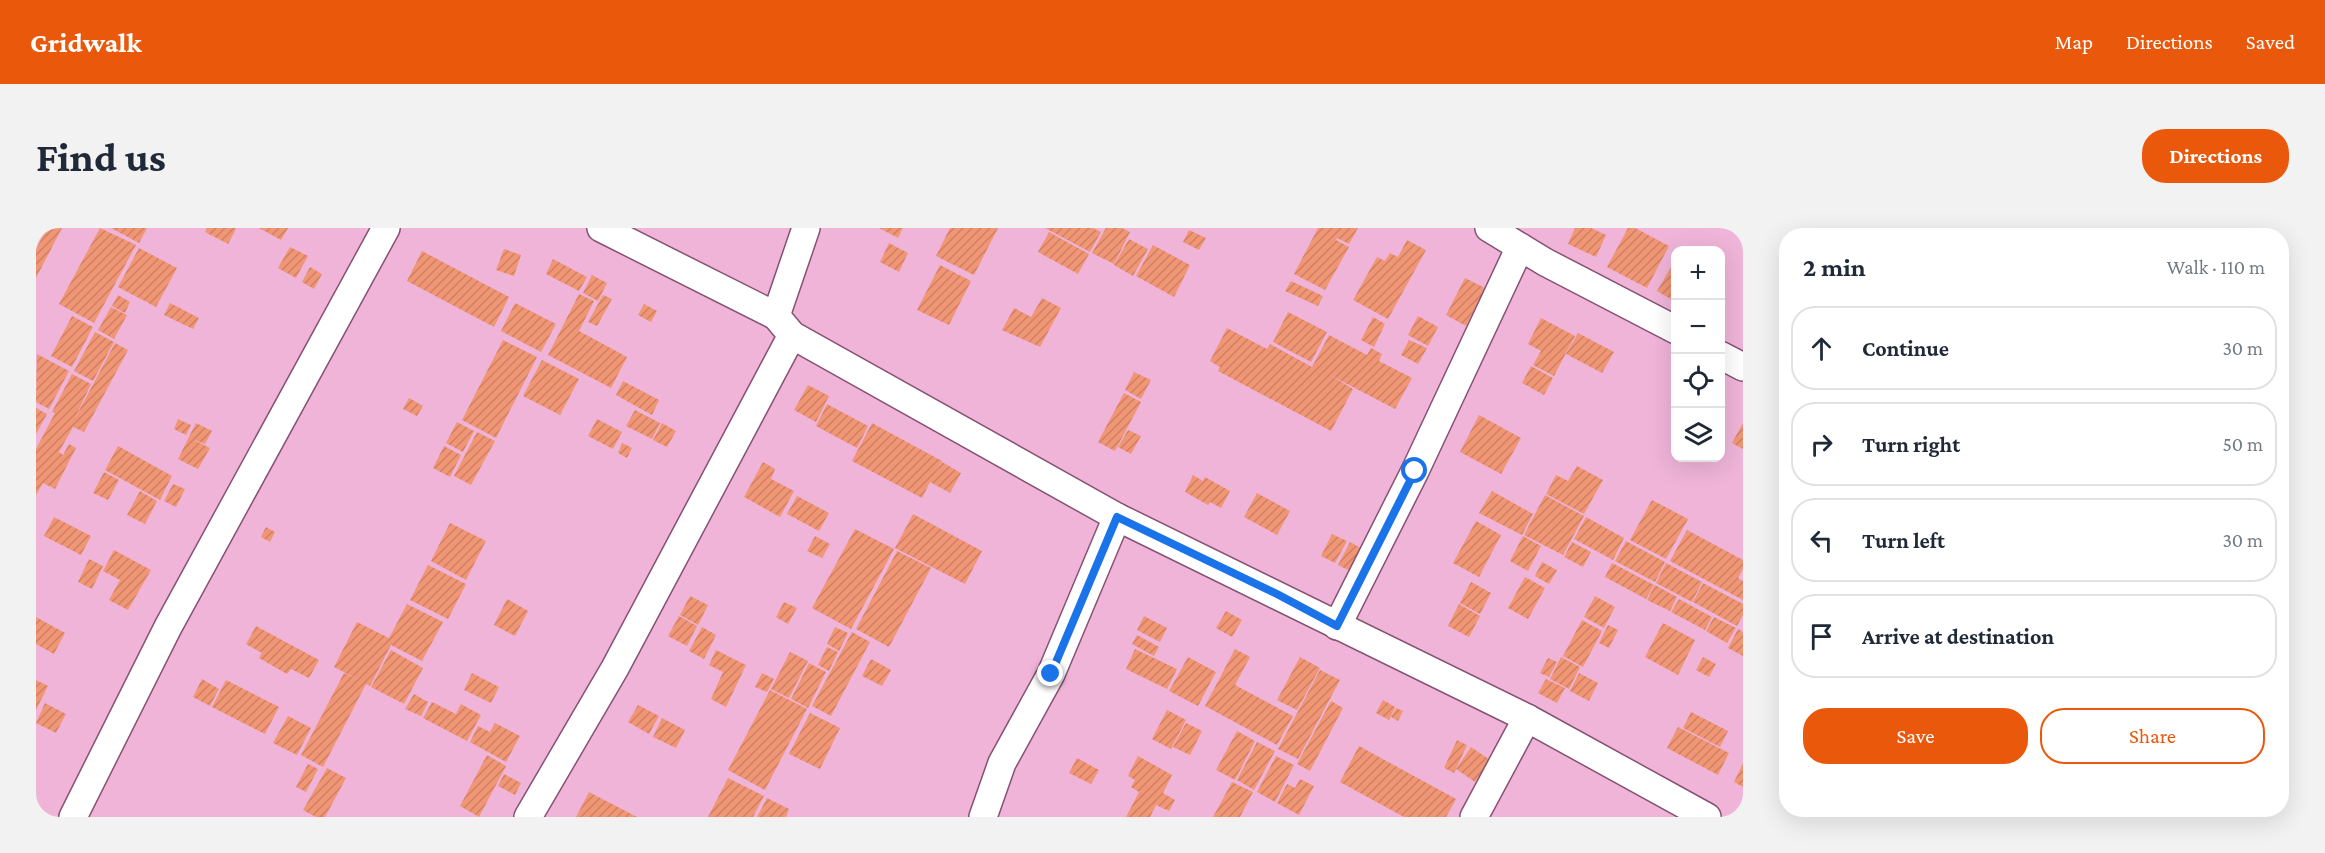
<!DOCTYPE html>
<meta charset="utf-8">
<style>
:root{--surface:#fff;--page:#f2f2f3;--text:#1f2937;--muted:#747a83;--line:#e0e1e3;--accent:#ea580c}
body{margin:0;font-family:"Crimson Pro",serif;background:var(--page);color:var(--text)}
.controls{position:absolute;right:18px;top:18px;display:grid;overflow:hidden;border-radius:12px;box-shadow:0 6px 24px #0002}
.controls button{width:54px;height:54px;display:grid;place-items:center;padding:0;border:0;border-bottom:2px solid var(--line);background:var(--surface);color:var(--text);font:30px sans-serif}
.stop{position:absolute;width:18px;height:18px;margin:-14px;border:4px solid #1a73e8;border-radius:50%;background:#fff}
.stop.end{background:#1a73e8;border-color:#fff;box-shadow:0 2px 6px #0008}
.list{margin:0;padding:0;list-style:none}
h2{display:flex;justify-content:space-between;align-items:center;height:78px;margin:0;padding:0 24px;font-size:26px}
h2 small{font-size:20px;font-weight:400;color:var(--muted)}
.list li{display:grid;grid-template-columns:39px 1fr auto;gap:18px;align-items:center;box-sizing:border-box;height:84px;margin:0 12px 12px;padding:0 12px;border:2px solid var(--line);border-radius:24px}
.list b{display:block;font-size:22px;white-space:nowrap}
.list em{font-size:20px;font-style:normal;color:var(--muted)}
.actions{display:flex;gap:12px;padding:18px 24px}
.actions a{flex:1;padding:14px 0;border:2px solid var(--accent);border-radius:24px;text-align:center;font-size:21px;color:var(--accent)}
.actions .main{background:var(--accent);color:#fff}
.icon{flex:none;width:33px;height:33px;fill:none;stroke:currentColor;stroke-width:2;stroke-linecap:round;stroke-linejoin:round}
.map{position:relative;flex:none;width:1707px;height:589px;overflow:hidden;border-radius:24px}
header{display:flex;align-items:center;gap:36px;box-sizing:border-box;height:84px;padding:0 30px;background:var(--accent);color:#fff}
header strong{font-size:28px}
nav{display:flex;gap:33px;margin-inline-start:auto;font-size:21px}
.intro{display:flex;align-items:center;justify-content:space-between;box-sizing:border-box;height:144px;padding:0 36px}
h1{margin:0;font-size:42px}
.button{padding:15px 27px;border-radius:24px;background:var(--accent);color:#fff;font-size:21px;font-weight:700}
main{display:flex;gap:36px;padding:0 36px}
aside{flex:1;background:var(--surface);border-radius:24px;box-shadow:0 6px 24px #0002}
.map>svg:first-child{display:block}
.building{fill:url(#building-hatch)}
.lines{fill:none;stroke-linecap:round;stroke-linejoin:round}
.street-casing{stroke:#855273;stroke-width:30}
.street{stroke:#fff;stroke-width:27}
.route{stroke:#1a73e8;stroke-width:8}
</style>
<header>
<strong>Gridwalk</strong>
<nav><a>Map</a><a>Directions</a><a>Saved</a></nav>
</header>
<div class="intro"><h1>Find us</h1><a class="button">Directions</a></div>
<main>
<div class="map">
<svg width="1707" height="589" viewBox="0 0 1707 589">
<defs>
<pattern id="building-hatch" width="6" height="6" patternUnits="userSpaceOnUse" patternTransform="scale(1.5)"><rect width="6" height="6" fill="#f09675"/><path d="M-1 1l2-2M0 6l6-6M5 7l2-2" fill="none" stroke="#ce8065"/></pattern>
</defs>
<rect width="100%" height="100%" fill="#efb4d8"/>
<g class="building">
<polygon points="11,0 26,0 0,50 0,21"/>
<polygon points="64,0 100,17 58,95 23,76"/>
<polygon points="75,0 111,0 103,15"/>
<polygon points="171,0 199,0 200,1 192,16 169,4"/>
<polygon points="223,0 252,0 245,12"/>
<polygon points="843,0 867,0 862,10"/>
<polygon points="914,0 962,0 938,47 900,28"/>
<polygon points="1009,0 1057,0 1065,4 1054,24"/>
<polygon points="1070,0 1086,0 1094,4 1078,36 1056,25"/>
<polygon points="1282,0 1322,0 1313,16 1301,10 1300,12 1313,19 1289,62 1258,46"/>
<polygon points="1539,0 1555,0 1570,7 1560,29 1532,16"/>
<polygon points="1592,0 1599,0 1633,18 1611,60 1571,39"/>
<polygon points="1153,2 1170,10 1163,22 1147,14"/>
<polygon points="1013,4 1053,26 1042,46 1002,24"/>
<polygon points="1093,11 1112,21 1097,48 1078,37"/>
<polygon points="1371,12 1390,22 1352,91 1317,72 1341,29 1349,33 1354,25 1362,29"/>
<polygon points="853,15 872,25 863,44 844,34"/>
<polygon points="1117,17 1154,37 1138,69 1100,48"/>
<polygon points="254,19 272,28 260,50 242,40"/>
<polygon points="103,20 141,40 120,79 82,59"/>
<polygon points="468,21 485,27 478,48 460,42"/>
<polygon points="386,23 473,69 458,99 371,53"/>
<polygon points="517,31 551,49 543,63 510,46"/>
<polygon points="904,37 935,53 913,97 881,82"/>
<polygon points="274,39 286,46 278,61 266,54"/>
<polygon points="1635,39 1640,41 1640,74 1621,63"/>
<polygon points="556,47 571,55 562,73 547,65"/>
<polygon points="1429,50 1449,60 1430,98 1410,87"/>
<polygon points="1255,53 1287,68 1282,78 1249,63"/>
<polygon points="543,66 558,73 543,103 591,129 575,160 512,127"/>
<polygon points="82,67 94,74 89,85 76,78"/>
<polygon points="567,67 576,71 561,98 552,94"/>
<polygon points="1006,70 1025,80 1004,119 966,102 978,80 995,89"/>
<polygon points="134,75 163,90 157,101 128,87"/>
<polygon points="479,75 520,96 505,124 465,103"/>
<polygon points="608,76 621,83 615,94 602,87"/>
<polygon points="75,79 91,87 78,111 62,102"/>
<polygon points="1252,84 1291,104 1275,134 1237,114"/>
<polygon points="36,88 57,99 36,139 15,128"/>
<polygon points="1382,88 1402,99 1392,118 1372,107"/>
<polygon points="1337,89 1349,96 1338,119 1325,112"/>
<polygon points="1505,90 1539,108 1518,148 1497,137 1505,123 1492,116"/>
<polygon points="1191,100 1231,121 1234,116 1276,139 1293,107 1331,127 1335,120 1346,126 1343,133 1376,150 1359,181 1294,147 1317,161 1295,203 1182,143 1184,139 1174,133"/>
<polygon points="59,104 78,114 57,153 38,143"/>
<polygon points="1542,105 1578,124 1566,145 1530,126"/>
<polygon points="467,112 501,129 460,210 426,192"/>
<polygon points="1373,112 1391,120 1382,136 1365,127"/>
<polygon points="79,115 92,122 48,204 37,199 23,224 27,227 33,216 40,220 19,261 7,255 0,267 0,221 19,185 16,184 36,146 55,156 38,192"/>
<polygon points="1,126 33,143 13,181 0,174"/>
<polygon points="506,132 543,151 524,187 487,168"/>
<polygon points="1495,138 1517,150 1508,167 1486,155"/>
<polygon points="1098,144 1115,152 1105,171 1089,162"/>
<polygon points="587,153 623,172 616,187 580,167"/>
<polygon points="772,157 793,168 780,194 758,182"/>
<polygon points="1088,165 1105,174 1079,223 1062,214"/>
<polygon points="373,170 387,178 381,188 367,181"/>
<polygon points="791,176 832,198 821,220 780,198"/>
<polygon points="0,180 11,186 0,206"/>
<polygon points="599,182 624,195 616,211 590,198"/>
<polygon points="1443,187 1485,210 1465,246 1424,224"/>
<polygon points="142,191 155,197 150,207 138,201"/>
<polygon points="561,191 586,204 577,221 552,208"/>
<polygon points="421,194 438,203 427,224 410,215"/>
<polygon points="160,195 176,203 169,216 156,211 174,220 162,241 142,231"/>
<polygon points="626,195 640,203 631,219 617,212"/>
<polygon points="836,195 906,233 898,248 906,234 925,245 914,265 894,254 886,270 816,233"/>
<polygon points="1707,195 1707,221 1696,215"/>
<polygon points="1092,202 1105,208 1095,226 1082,219"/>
<polygon points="441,204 459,213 435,257 418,248"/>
<polygon points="586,215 596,220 591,230 582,225"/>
<polygon points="82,218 136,248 124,272 69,242"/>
<polygon points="408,218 425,227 414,249 397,240"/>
<polygon points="727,234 739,241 735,251 758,263 744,289 708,269"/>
<polygon points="1541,238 1567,252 1548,286 1510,266 1520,247 1532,253"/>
<polygon points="68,244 83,252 72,272 57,265"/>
<polygon points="1157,247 1167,253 1169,249 1194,263 1185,280 1174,274 1172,277 1149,264"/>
<polygon points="137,256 149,261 140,279 128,273"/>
<polygon points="104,263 121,273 109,296 91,287"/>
<polygon points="1456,263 1497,286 1486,307 1443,285"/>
<polygon points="1221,265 1254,283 1241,307 1208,289"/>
<polygon points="1509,267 1548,288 1527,327 1488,307"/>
<polygon points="761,268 793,285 783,303 751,286"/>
<polygon points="1616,272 1652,291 1630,331 1594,312"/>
<polygon points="877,286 946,323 929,356 859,320"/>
<polygon points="18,289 55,308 45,327 8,308"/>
<polygon points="1550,289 1588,310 1577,332 1538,311"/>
<polygon points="1440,293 1465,307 1443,349 1417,335"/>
<polygon points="414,295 450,313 430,352 395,333"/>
<polygon points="230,299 239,304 234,314 225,309"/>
<polygon points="819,301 858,321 815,401 776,380"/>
<polygon points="1651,302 1707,332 1707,341 1702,350 1707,353 1707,372 1634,333"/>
<polygon points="1296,306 1311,313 1299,335 1285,328"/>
<polygon points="779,308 794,316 786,330 771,323"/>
<polygon points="1487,308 1505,318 1492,343 1474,333"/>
<polygon points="1590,313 1629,334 1619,354 1579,333"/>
<polygon points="1314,314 1332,324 1320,346 1302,337"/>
<polygon points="1536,314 1555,324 1547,339 1528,329"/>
<polygon points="78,322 115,342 92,382 73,372 84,352 67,343"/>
<polygon points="861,323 895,340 853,419 820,401"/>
<polygon points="53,331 67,338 56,361 42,354"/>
<polygon points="1506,334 1521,342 1513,356 1499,348"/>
<polygon points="1576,335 1618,357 1610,371 1569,349"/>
<polygon points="1630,335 1666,354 1656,374 1620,355"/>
<polygon points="392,337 430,356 412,391 374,372"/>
<polygon points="1489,349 1509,360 1492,391 1472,380"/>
<polygon points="1435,354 1455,365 1444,386 1424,375"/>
<polygon points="1667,355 1707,376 1707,387 1701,398 1657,374"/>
<polygon points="1619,357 1641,369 1634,383 1611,372"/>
<polygon points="654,368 672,377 662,397 644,387"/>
<polygon points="1559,368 1579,379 1568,400 1548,389"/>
<polygon points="471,371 492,383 479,408 458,397"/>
<polygon points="1643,371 1676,389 1669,402 1635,384"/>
<polygon points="748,374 761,380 752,396 740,389"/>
<polygon points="371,376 407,394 386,433 355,417 334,458 330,456 287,539 265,527 308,445 323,452 298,439 321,394 353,410"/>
<polygon points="1423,376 1444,388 1433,409 1412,398"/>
<polygon points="1190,383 1206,392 1196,409 1180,400"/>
<polygon points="643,388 661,398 651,418 632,408"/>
<polygon points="1108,388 1131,400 1124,414 1101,402"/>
<polygon points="0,389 29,405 18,426 0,416"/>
<polygon points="1678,389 1700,400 1691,415 1670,403"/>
<polygon points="1546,392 1566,403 1547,439 1527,428"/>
<polygon points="1627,395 1659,412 1642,447 1609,429"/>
<polygon points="1572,397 1582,402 1573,420 1563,415"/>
<polygon points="220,398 283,432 273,450 255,441 251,446 223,430 226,425 210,416"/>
<polygon points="666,399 680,407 668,431 653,423"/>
<polygon points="799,399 812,405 803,423 791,416"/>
<polygon points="1702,401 1707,404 1707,428 1692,420"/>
<polygon points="816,404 834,414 795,488 776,478"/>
<polygon points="1101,407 1123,419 1118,428 1096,416"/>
<polygon points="791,419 802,424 793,443 782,437"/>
<polygon points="1099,421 1141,441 1131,461 1090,441"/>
<polygon points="1199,421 1214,429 1199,457 1257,488 1241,517 1169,478"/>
<polygon points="355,422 387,440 368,476 335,459"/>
<polygon points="680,422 710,437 690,479 675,471 687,444 673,437"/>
<polygon points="754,424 772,433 753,470 735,461"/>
<polygon points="1152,429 1180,444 1162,478 1133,463"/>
<polygon points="1264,429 1284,440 1261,482 1241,472"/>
<polygon points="1525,429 1544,439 1533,461 1514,451"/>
<polygon points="1667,429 1680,436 1673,449 1660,442"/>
<polygon points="1512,430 1521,434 1513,449 1504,445"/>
<polygon points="835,431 855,442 846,458 826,448"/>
<polygon points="773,435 790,444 772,480 755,471"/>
<polygon points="1284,442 1304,452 1262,531 1242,521"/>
<polygon points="436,445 463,459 455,475 428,462"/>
<polygon points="726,445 738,451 731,464 719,459"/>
<polygon points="1543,445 1562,455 1553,473 1534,463"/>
<polygon points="166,451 183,461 174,478 157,469"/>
<polygon points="1510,451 1529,460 1521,475 1502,465"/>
<polygon points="0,452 12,458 0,482"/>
<polygon points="190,452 243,479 229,506 176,479"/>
<polygon points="734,462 771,481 729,562 692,542"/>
<polygon points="378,466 392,474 385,488 369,481"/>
<polygon points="1347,472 1359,479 1353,492 1340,485"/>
<polygon points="1295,473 1307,480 1274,543 1261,536"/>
<polygon points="396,474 420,486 425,476 445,487 431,513 387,490"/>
<polygon points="9,475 30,486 20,505 0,495"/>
<polygon points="602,477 623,488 613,506 592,494"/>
<polygon points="1360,480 1367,483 1362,493 1355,489"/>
<polygon points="1131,482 1150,492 1135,521 1116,511"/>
<polygon points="1655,484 1692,503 1684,519 1647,500"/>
<polygon points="774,485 804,500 784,541 753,526"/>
<polygon points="252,488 275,500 261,527 237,515"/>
<polygon points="626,490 649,502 640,520 617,509"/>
<polygon points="459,495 484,508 470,534 434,514 442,498 454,504"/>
<polygon points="1150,495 1166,503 1154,527 1137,519"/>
<polygon points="1642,499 1693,525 1682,547 1631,520"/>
<polygon points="1201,503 1219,513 1199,552 1180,542"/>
<polygon points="1421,512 1431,517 1418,545 1408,540"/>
<polygon points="1221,514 1239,523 1218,562 1201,552"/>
<polygon points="1323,518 1420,571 1410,589 1368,589 1304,554"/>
<polygon points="1435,519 1454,532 1439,554 1420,541"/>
<polygon points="451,527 470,538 443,589 424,578"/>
<polygon points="1102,528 1136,547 1127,565 1139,572 1133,583 1120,577 1114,589 1090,589 1103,564 1095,559 1099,552 1092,548"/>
<polygon points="1240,528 1258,537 1239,574 1221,564"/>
<polygon points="1041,530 1063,542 1055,556 1033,545"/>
<polygon points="1707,535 1707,559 1698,554"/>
<polygon points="272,536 282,541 270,564 260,559"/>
<polygon points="291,540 310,550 289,589 280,589 267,582"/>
<polygon points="468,546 485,555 479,567 462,558"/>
<polygon points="692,550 728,568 717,589 672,589"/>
<polygon points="1264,551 1278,558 1263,587 1241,575 1251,556 1259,560"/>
<polygon points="1196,554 1217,564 1204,589 1177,589"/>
<polygon points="553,564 601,589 540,589"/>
<polygon points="731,570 753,581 750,589 721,589"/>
</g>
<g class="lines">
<g class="street-casing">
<g id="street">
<polyline points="565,0 740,88 756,107 1081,289 1491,490 1671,589"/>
<polyline points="1453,0 1509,34 1640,102"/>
<polyline points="740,88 770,0"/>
<polyline points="1684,127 1707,139"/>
<polyline points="1301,398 1379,243 1484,19"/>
<polyline points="37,589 132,399 350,0"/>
<polyline points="492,589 579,440 756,107"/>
<polyline points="947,589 966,535 1015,446 1081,289"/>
<polyline points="1438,589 1491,490"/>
</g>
</g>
<use href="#street" class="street"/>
</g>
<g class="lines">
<polyline class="route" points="1015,446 1081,289 1241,366 1301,398 1379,243"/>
</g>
</svg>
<div class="controls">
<button>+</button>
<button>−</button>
<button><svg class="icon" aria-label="locate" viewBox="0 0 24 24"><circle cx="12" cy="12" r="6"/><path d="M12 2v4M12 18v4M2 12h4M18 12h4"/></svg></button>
<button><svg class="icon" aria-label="layers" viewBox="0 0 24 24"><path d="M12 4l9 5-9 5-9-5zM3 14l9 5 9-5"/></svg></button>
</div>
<div class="stop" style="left:1379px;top:243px"></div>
<div class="stop end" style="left:1015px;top:446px"></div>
</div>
<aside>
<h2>2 min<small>Walk · 110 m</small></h2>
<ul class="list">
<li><svg class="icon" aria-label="ahead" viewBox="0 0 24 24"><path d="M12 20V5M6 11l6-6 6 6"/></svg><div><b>Continue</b></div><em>30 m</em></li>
<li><svg class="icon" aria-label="right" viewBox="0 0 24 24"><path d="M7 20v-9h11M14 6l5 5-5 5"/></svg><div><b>Turn right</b></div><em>50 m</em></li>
<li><svg class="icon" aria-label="left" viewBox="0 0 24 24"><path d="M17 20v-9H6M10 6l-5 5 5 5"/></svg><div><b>Turn left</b></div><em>30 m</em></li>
<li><svg class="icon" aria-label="arrive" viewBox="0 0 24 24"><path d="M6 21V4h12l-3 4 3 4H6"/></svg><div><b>Arrive at destination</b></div></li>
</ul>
<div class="actions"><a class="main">Save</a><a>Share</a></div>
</aside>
</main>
